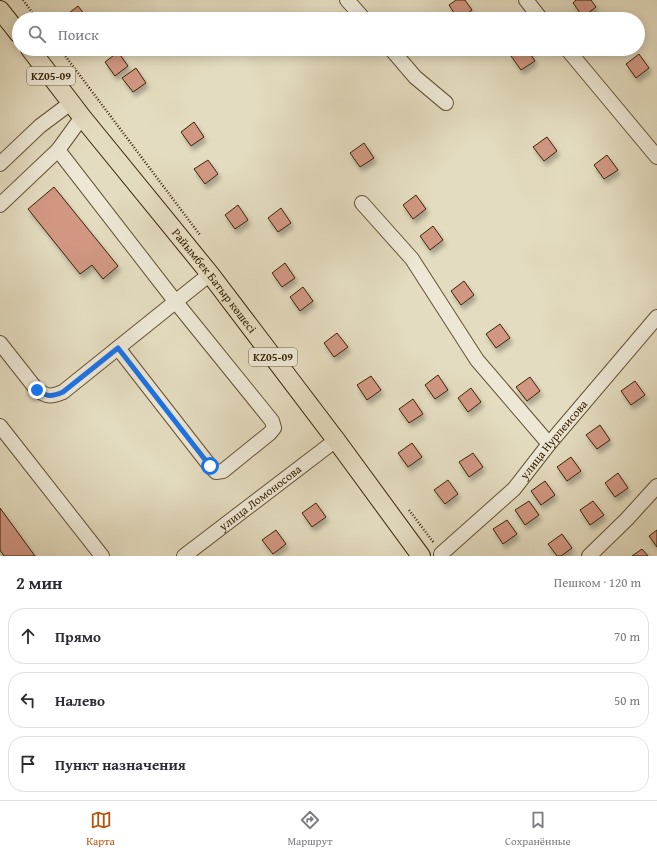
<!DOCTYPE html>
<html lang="ru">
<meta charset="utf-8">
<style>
:root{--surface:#fff;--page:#f7f7f7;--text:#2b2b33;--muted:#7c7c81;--line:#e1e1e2;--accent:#b45309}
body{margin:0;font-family:"Gentium Book Plus",serif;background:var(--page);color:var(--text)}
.stop{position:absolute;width:12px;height:12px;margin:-9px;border:3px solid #1a73e8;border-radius:50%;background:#fff}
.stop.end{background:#1a73e8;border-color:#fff;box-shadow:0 1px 4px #0008}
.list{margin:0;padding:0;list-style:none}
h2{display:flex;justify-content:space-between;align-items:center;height:52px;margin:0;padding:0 16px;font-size:17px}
h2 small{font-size:13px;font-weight:400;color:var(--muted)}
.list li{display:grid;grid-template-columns:26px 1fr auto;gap:12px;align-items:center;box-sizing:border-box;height:56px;margin:0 8px 8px;padding:0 8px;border:1px solid var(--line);border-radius:16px}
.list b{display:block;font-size:15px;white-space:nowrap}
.list em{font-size:13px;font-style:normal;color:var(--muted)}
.icon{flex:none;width:22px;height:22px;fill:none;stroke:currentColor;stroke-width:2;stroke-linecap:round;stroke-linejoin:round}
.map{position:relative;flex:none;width:657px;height:556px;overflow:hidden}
.search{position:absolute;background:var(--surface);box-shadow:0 2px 10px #0003;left:12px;right:12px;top:12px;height:44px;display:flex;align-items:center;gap:10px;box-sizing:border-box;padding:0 14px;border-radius:22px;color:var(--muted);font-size:15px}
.sheet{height:244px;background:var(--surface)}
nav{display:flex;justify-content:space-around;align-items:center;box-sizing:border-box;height:56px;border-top:1px solid var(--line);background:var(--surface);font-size:11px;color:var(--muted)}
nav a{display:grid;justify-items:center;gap:2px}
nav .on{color:var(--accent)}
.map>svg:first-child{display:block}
.building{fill:#d19783;stroke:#392404;filter:url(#shadow)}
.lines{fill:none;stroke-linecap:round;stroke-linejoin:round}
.minor-casing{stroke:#645233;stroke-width:16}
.major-casing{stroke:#392404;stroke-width:20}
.path{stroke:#392404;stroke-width:2.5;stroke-dasharray:1 2;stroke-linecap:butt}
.minor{stroke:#ede8d6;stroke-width:14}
.major{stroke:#e4dcc0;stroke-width:18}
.route{stroke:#1a73e8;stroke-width:5}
.labels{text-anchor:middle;stroke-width:3;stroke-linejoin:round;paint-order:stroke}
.shield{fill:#ede8d6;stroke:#6f5f43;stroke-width:1}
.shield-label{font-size:11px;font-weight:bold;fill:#392404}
.street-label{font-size:12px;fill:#392404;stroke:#ede8d6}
</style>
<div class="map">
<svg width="657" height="556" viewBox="0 0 657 556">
<defs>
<filter id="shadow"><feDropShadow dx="2.5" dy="4.5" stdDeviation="2" flood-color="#0004"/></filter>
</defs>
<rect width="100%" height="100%" fill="#e4dcc0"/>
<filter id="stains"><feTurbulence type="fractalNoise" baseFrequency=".005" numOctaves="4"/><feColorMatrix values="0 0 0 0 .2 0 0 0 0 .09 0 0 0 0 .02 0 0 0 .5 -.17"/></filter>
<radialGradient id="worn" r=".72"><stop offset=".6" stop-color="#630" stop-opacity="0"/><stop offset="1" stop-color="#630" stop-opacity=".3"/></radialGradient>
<g class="building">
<polygon points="456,0 465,0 472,10 460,19 458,19 449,5"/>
<polygon points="576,0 591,0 596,7 583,17 573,3"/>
<polygon points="78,6 88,19 67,19 65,16"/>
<polygon points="521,49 527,49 535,61 521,70 511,56"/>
<polygon points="118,52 128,66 115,76 105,62"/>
<polygon points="639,54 649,68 636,78 626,64"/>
<polygon points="136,68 146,83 133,92 122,78"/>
<polygon points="194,122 204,137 191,146 181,132"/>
<polygon points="547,137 557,151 544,161 533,147"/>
<polygon points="364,143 374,158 360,167 350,153"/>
<polygon points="607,155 618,170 604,179 594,165"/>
<polygon points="208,160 218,174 205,184 194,169"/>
<polygon points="54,187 118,266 103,279 92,265 80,274 28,209"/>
<polygon points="416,195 426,209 413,219 403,205"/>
<polygon points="238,205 248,220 235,229 225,215"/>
<polygon points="281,208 291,223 278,232 268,218"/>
<polygon points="433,226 443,240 430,250 420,236"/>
<polygon points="285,263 295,278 282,287 272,273"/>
<polygon points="464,281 474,295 461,305 451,291"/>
<polygon points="303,287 313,301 300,311 290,297"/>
<polygon points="500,324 510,338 496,348 486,334"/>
<polygon points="337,333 348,347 334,357 324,343"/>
<polygon points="438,375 448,390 435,399 425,385"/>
<polygon points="371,376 381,390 367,400 357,385"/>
<polygon points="530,377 540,391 527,401 516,387"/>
<polygon points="635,381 645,395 631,405 621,391"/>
<polygon points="471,388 481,402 468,412 458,398"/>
<polygon points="413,399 423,414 409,423 399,409"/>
<polygon points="600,425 610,440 597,449 586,435"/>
<polygon points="412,443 422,457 408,467 398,453"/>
<polygon points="473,453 483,467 469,477 459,462"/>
<polygon points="571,457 581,471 567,481 557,467"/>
<polygon points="618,473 628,488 615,497 605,483"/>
<polygon points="448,480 458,494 445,504 434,490"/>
<polygon points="545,481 555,495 541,505 531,491"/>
<polygon points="529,501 539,515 525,525 515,510"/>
<polygon points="593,501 604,515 590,525 580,510"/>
<polygon points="316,503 326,517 312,527 302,513"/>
<polygon points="0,508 35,556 4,556 0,550"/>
<polygon points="507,520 517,534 503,544 493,529"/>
<polygon points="276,530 286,544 273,554 262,540"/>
<polygon points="657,530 657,547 649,536"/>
<polygon points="562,534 572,548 561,556 557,556 548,544"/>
<polygon points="642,549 648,556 632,556"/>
</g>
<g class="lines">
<g class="minor-casing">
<g id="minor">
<polyline points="347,0 364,19"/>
<polyline points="526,0 541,19"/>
<polyline points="391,49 415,77 446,103"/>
<polyline points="567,49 657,157"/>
<polyline points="58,150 175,301 272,421 274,428 270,433 223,471 216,472 210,466 118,348"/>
<polyline points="0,164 40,126 72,102"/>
<polyline points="362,203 412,259 477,360 549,444"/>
<polyline points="0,205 58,150 82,117"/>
<path d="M0 343 37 390C48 397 51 397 63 392L210 274"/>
<polyline points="0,426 102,556"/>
<path id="s1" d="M441 554 514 489 549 444 657 317"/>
<path id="s2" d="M184 556 336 440"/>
<polyline points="589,556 627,519 657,486"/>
</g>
</g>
<g class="major-casing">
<g id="major">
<polyline points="0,10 19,34"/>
<path id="s3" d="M30 49 82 117 210 274 336 440 421 556"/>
</g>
</g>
<g class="path">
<polyline points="23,0 37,19"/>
<polyline points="60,49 200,235"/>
<polyline points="409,510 434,543"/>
</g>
<use href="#minor" class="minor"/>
<use href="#major" class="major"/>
</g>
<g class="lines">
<path class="route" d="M37 390C48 397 51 397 63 392L118 348 210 466"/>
</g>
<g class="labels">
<g class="shield">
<rect x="27" y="67" width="48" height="18" rx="3"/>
<rect x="249" y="348" width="48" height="18" rx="3"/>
</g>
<g class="shield-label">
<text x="51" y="80">KZ05-09</text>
<text x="273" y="361">KZ05-09</text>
</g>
<g class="street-label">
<text dy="4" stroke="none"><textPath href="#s3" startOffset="296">Райымбек Батыр көшесі</textPath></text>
<text dy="4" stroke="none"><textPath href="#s1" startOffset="161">улица Нурпеисова</textPath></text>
<text dy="4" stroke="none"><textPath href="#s2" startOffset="96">улица Ломоносова</textPath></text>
</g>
</g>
<rect width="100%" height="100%" filter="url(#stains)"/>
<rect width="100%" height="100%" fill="url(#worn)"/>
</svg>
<div class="stop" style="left:210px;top:466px"></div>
<div class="stop end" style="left:37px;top:390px"></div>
<div class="search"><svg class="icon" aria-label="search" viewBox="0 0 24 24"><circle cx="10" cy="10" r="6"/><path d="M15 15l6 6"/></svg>Поиск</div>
</div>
<section class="sheet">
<h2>2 мин<small>Пешком · 120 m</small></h2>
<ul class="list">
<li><svg class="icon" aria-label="ahead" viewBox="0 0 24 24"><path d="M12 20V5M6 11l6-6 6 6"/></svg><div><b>Прямо</b></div><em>70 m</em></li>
<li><svg class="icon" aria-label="left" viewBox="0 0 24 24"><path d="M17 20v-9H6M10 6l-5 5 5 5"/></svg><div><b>Налево</b></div><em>50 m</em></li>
<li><svg class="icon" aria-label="arrive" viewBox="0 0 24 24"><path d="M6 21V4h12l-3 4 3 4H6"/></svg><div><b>Пункт назначения</b></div></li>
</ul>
</section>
<nav>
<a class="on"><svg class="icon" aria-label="map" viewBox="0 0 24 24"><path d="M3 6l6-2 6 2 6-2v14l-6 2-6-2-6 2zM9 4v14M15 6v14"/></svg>Карта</a>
<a><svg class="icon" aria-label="directions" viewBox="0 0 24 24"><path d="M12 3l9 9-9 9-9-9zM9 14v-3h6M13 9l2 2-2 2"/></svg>Маршрут</a>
<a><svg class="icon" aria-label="saved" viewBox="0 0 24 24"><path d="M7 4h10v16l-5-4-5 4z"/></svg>Сохранённые</a>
</nav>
